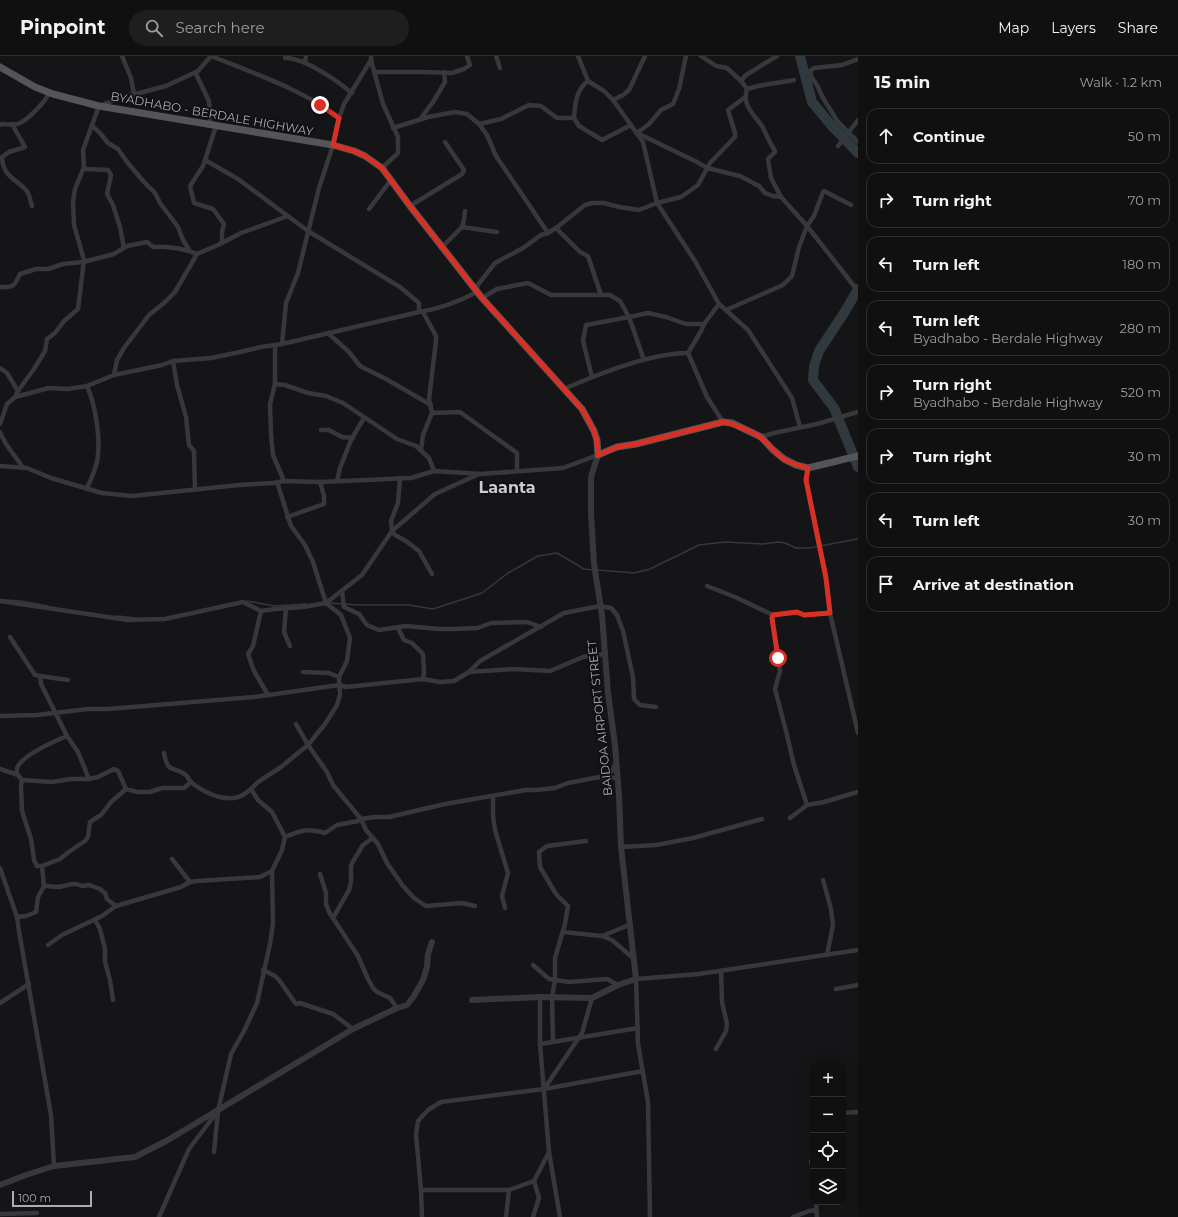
<!DOCTYPE html>
<meta charset="utf-8">
<style>
:root{--surface:#101011;--page:#1e1e1f;--text:#f1f3f6;--muted:#9c9d9f;--line:#303031}
body{margin:0;font-family:Montserrat,sans-serif;background:var(--page);color:var(--text)}
.controls{position:absolute;right:12px;bottom:12px;display:grid;overflow:hidden;border-radius:8px;box-shadow:0 4px 16px #0002}
.controls button{width:36px;height:36px;display:grid;place-items:center;padding:0;border:0;border-bottom:1px solid var(--line);background:var(--surface);color:var(--text);font:20px sans-serif}
.scale{position:absolute;left:12px;bottom:10px;width:80px;box-sizing:border-box;padding-left:4px;border:2px solid #a9adb5;border-top:0;font-size:11px;line-height:14px;white-space:nowrap;color:#a9adb5;-webkit-text-stroke:3px #101012;paint-order:stroke}
.stop{position:absolute;width:12px;height:12px;margin:-9px;border:3px solid #d93025;border-radius:50%;background:#fff}
.stop.end{background:#d93025;border-color:#fff;box-shadow:0 1px 4px #0008}
.list{margin:0;padding:0;list-style:none}
h2{display:flex;justify-content:space-between;align-items:center;height:52px;margin:0;padding:0 16px;font-size:17px}
h2 small{font-size:13px;font-weight:400;color:var(--muted)}
.list li{display:grid;grid-template-columns:26px 1fr auto;gap:12px;align-items:center;box-sizing:border-box;height:56px;margin:0 8px 8px;padding:0 8px;border:1px solid var(--line);border-radius:12px}
.list b{display:block;font-size:15px;white-space:nowrap}
.list p{margin:0;font-size:13px;white-space:nowrap;color:var(--muted)}
.list em{font-size:13px;font-style:normal;color:var(--muted)}
.icon{flex:none;width:22px;height:22px;fill:none;stroke:currentColor;stroke-width:2;stroke-linecap:round;stroke-linejoin:round}
.map{position:relative;flex:none;width:858px;height:1161px;overflow:hidden}
header{display:flex;align-items:center;gap:24px;box-sizing:border-box;height:56px;padding:0 20px;background:var(--surface);border-bottom:1px solid var(--line)}
header strong{font-size:19px}
nav{display:flex;gap:22px;margin-inline-start:auto;font-size:14px}
.search{width:280px;height:36px;background:var(--page);display:flex;align-items:center;gap:10px;box-sizing:border-box;padding:0 14px;border-radius:22px;color:var(--muted);font-size:15px}
main{display:flex}
aside{flex:1;background:var(--surface)}
.map>svg:first-child{display:block}
.lines{fill:none;stroke-linecap:round;stroke-linejoin:round}
.stream{stroke:#30393e;stroke-width:1.5}
.river{stroke:#30393e;stroke-width:10}
.minor{stroke:#37383b;stroke-width:4.5}
.tertiary{stroke:#37383b;stroke-width:6}
.primary{stroke:#53555a;stroke-width:7}
.route{stroke:#d93025;stroke-width:5}
.labels{text-anchor:middle;stroke-width:3.5;stroke-linejoin:round;paint-order:stroke}
.street-label{font-size:12px;fill:#a9adb5;stroke:#101012}
.district-label{font-size:16px;font-weight:bold;fill:#c9ccd2;stroke:#101012}
</style>
<header>
<strong>Pinpoint</strong>
<div class="search"><svg class="icon" aria-label="search" viewBox="0 0 24 24"><circle cx="10" cy="10" r="6"/><path d="M15 15l6 6"/></svg>Search here</div>
<nav><a>Map</a><a>Layers</a><a>Share</a></nav>
</header>
<main>
<div class="map">
<svg width="858" height="1161" viewBox="0 0 858 1161">
<rect width="100%" height="100%" fill="#151517"/>
<g class="lines">
<g class="stream">
<polyline points="598,514 634,517 650,513 699,489 725,486 763,488 778,486 785,487 796,492 809,492 858,483"/>
<polyline points="6,544 21,545 48,550"/>
<polyline points="247,545 274,550 306,548"/>
<polyline points="328,547 360,549 409,549 433,553 482,537 508,517 538,500 557,497 584,513 594,514"/>
<polyline points="117,560 137,562"/>
</g>
<g class="river">
<polyline points="800,0 812,46 832,70 858,97"/>
<polyline points="858,233 844,257 819,295 814,310 813,324 834,352 858,411"/>
</g>
<g class="minor">
<polyline points="122,0 131,22 134,38"/>
<path d="M211 0C253 17 304 34 339 62"/>
<polyline points="371,0 371,4 383,48 398,81 398,97 382,112"/>
<polyline points="496,0 500,12"/>
<polyline points="578,0 588,25 604,35 613,44 643,86 657,147 695,205 719,248 748,274 792,342 800,371"/>
<polyline points="686,0 679,33 673,48 661,54 649,68 637,77 697,106 707,112 740,120 759,130 765,137 773,140 781,141"/>
<polyline points="701,0 716,10 727,12 741,25 746,19 777,0"/>
<path d="M285 2C305 2 336 24 352 37"/>
<polyline points="858,3 842,9 814,12 810,15 812,22 817,29 823,42 838,66 858,86"/>
<polyline points="305,6 306,0"/>
<polyline points="195,16 209,45 210,69"/>
<polyline points="374,16 424,16 452,17 464,13 470,9 467,0"/>
<path d="M741 25 747 33C742 50 753 57 762 70 766 77 769 86 774 93L775 96 768 103 771 122 781 141 807 170 858 235"/>
<polyline points="747,33 758,30 794,24"/>
<polyline points="613,44 623,39 629,34 645,0"/>
<polyline points="421,62 433,46 445,26 444,16"/>
<path d="M574 62C575 48 576 34 588 25"/>
<path d="M12 68 25 91 9 96 2 101C3 121 15 122 26 134 30 138 30 145 32 150"/>
<polyline points="479,68 501,63 529,49 541,50 557,62 574,62 579,70 602,84 631,69"/>
<path d="M0 69 2 68C6 68 13 69 18 68 28 64 45 46 49 37"/>
<polyline points="92,70 100,77 108,87 118,93 127,106 144,126 155,137 160,147 178,171 183,184 189,194"/>
<polyline points="216,70 205,104 238,123 308,175 400,231 419,247 419,256"/>
<polyline points="838,90 858,64"/>
<polyline points="205,104 203,110 190,130 194,147 213,153 224,168 222,176 222,187"/>
<polyline points="84,111 86,113 108,114 111,119 107,138 113,149 120,171 124,192"/>
<polyline points="410,150 462,118 464,114 445,86"/>
<polyline points="369,153 391,124"/>
<polyline points="462,171 464,164 465,155"/>
<polyline points="556,172 585,149 592,147 604,147 619,151 639,154 657,147 681,141 698,129 710,107 735,81 735,77 728,54 744,42"/>
<polyline points="548,177 556,172 580,196 588,200 601,239"/>
<polyline points="442,191 462,171 497,176"/>
<path d="M0 231C14 232 14 230 20 218L36 213H48L63 208 83 206 114 198 127 190 147 186 153 191C169 190 182 192 197 198"/>
<polyline points="482,242 497,233 528,227 551,239 610,239 620,245 629,261 648,257 666,261 686,268 704,268"/>
<polyline points="726,254 774,233 783,229 792,220 799,191 807,170 814,160 823,136 824,135 851,149"/>
<polyline points="328,277 349,296 360,310 386,323 431,349"/>
<polyline points="282,288 286,247 298,217 319,132 333,89 339,62 344,48 371,4"/>
<polyline points="275,289 275,328 270,348 271,378 273,399 284,425"/>
<polyline points="688,297 707,341 723,366"/>
<polyline points="688,297 701,275 704,268 719,248"/>
<polyline points="173,305 177,329 186,361 189,389 194,395 195,434"/>
<polyline points="0,312 7,317 18,335"/>
<polyline points="114,319 117,304 124,292 149,259 164,247 175,236 197,198 218,189 241,177 288,160"/>
<polyline points="592,321 583,285 586,269 629,261 644,304"/>
<polyline points="275,328 285,329 308,337 326,340 343,347 397,383 416,390 429,402 434,415"/>
<path d="M564 333C598 318 650 297 688 297"/>
<path d="M15 341 49 332 68 333 87 330 114 319 162 309 173 305 211 302 240 296 261 291 282 288 419 256C440 253 458 246 477 236V230L495 207 523 192 541 179 548 177 496 100 487 79 479 68 467 58 455 56 428 61 393 72"/>
<polyline points="432,357 460,356 517,397 517,415"/>
<polyline points="0,368 7,348 15,341 18,335 34,313 45,295 47,283 55,277 64,265 78,253 84,204 74,169 73,146 75,133 84,111 83,94 99,50 120,42 166,30 198,15 211,0"/>
<polyline points="321,374 329,374 342,381 353,382"/>
<path d="M0 376C5 390 15 399 23 412"/>
<polyline points="761,381 774,377 817,368 858,356"/>
<polyline points="421,394 423,379 432,357 429,343 436,285 436,280 423,256"/>
<polyline points="0,410 27,412 51,422 102,437 132,440 239,429 273,427 284,425 320,426 411,422 434,415 481,418 563,412 598,399"/>
<polyline points="808,412 806,424 826,522 830,557 858,677"/>
<polyline points="400,422 398,447 391,465 392,475 395,479 406,485 419,495 432,518"/>
<polyline points="337,425 340,412 351,384 364,362"/>
<path d="M86 433C91 425 98 407 98 398 100 378 95 348 87 330"/>
<polyline points="287,461 324,448 324,440 320,426"/>
<polyline points="707,530 735,541 773,559 797,556 804,559 830,557"/>
<polyline points="342,535 344,551 359,558 367,569 379,574 406,570 439,573 455,573 478,572 491,567 527,566 541,571"/>
<polyline points="0,545 128,564 165,563 243,546 261,555 275,553 303,551 326,547 362,519 392,475 435,438 479,418"/>
<polyline points="286,552 284,576 290,590"/>
<polyline points="261,555 253,590 248,598 254,615 268,639"/>
<polyline points="773,559 772,562 780,615 775,633 787,679 794,709 807,749 790,762"/>
<polyline points="398,572 404,584 412,587 423,598 424,617 423,623"/>
<polyline points="10,581 35,619 40,620 41,628 67,680 78,696 89,723"/>
<polyline points="303,616 329,617 339,621"/>
<polyline points="469,616 480,605 564,557 600,550 611,552 617,559 623,575 633,621 634,643 640,649 656,651"/>
<polyline points="40,620 68,624"/>
<polyline points="0,660 37,659 88,653 108,653 254,641 339,629 346,631 423,623 440,626 454,625 469,616 514,613 550,615 583,601 605,598"/>
<polyline points="296,668 308,689 327,716 333,729 361,763 366,774 378,788 387,807 403,830 414,842 426,850 462,847 475,850"/>
<path d="M164 697C168 719 173 709 186 719 188 721 189 725 192 727 204 736 223 746 238 741 243 740 247 736 251 733"/>
<polyline points="0,713 18,719 22,724 52,726 71,723 89,723 98,721 114,713 118,715 126,733 137,736 150,736 162,732 184,732 191,726"/>
<path d="M16 718C17 716 17 714 17 712 22 699 55 685 67 680"/>
<polyline points="606,721 613,714 615,708"/>
<polyline points="22,724 21,730 22,755 31,783 34,804 37,810 42,810"/>
<polyline points="493,740 493,760 495,774 508,817 502,840 505,852"/>
<polyline points="807,749 824,746 858,736"/>
<path d="M285 781C302 774 307 772 325 777L337 769 358 765 361 763 375 761H389L445 748 526 734H537L555 732 568 727 599 721 618 722"/>
<polyline points="621,791 656,789 693,782 762,763"/>
<polyline points="172,803 190,826"/>
<polyline points="0,812 17,861"/>
<polyline points="320,818 326,837 326,848 329,856 358,900 368,923 373,932 377,936 390,942 397,952"/>
<polyline points="823,824 831,853 833,869 827,899"/>
<polyline points="44,830 59,831 72,828 77,828 82,830 89,829 100,833 105,837 107,843 116,850"/>
<polyline points="333,862 349,834 351,826 351,811 352,807 363,789 373,782"/>
<polyline points="95,864 100,873 105,893 105,906 110,924 113,944"/>
<polyline points="563,876 602,880 612,884 633,902"/>
<polyline points="602,880 629,869"/>
<polyline points="48,889 62,879 102,860 116,850 181,831 190,826 197,825 260,821 272,815"/>
<polyline points="533,909 549,923 569,926 607,923 618,929"/>
<polyline points="263,914 275,920 279,924 296,948 300,947 333,958 353,973"/>
<polyline points="836,933 858,929"/>
<polyline points="540,941 540,988 549,1096 560,1161"/>
<polyline points="0,947 29,928"/>
<polyline points="553,985 552,941 555,924 555,902 565,868 568,850 556,838 540,811 539,796 547,790 586,785"/>
<polyline points="540,988 638,972"/>
<polyline points="716,993 726,975 727,968 722,946 721,915"/>
<polyline points="544,1033 582,977 592,942"/>
<polyline points="843,1057 858,1056"/>
<polyline points="214,1096 218,1055 231,998 244,975 257,947 270,888 273,867 272,815 282,794 285,781 272,756 258,744 251,733 258,726 281,711 308,689 325,668 337,649 340,639 339,621 347,605 350,582 341,559 326,547 313,506 305,489 291,470 277,426"/>
<polyline points="811,1105 813,1113"/>
<polyline points="54,1110 51,1059 19,875 17,861 26,860 36,856 38,841 44,830 42,810 60,803 70,795 85,785 88,781 90,766 101,759 111,746 126,733"/>
<polyline points="421,1134 509,1134 534,1125 549,1096"/>
<polyline points="816,1146 817,1161"/>
<polyline points="0,1158 37,1157"/>
<polyline points="159,1161 189,1093 217,1056"/>
<polyline points="422,1161 421,1134 416,1078 418,1065 428,1054 441,1046 544,1033 643,1015"/>
<polyline points="506,1161 509,1134"/>
<polyline points="533,1161 539,1142 534,1125"/>
<polyline points="650,1161 648,1046 638,988 636,923 699,918 858,894"/>
<polyline points="793,1161 809,1155 815,1154"/>
</g>
<g class="tertiary">
<polyline points="472,944 540,941 592,942 618,929 636,923 621,791 619,739 615,689 608,637 602,559 594,508 591,457 591,421 598,399"/>
<polyline points="0,1129 26,1119 54,1110 135,1101 168,1084 353,973 397,952 407,949 414,940 423,924 427,911 428,898 432,886"/>
</g>
<polyline class="primary" points="0,11 35,31 53,38 99,50 333,89 354,95 365,100 382,112 410,150 482,242 582,353 594,375 597,384 598,399 617,391 636,388 723,366 732,367 761,381 772,393 784,403 796,409 808,412 858,400"/>
</g>
<g class="lines">
<path class="route" d="M320 49 339 62 333 89 354 95 365 100 382 112 410 150 482 242 582 353C593 372 597 377 598 399L617 391 636 388 723 366C734 368 752 375 761 382 770 388 775 398 784 403 792 408 800 410 808 412L806 424 826 522 830 557 804 559 797 556 773 559 772 562 778 602"/>
</g>
<g class="labels">
<g class="street-label">
<text transform="translate(212 58) rotate(10)" y="4">BYADHABO - BERDALE HIGHWAY</text>
<text transform="translate(600 662) rotate(-96)" y="4">BAIDOA AIRPORT STREET</text>
</g>
<g class="district-label">
<text x="507" y="437">Laanta</text>
</g>
</g>
</svg>
<div class="controls">
<button>+</button>
<button>−</button>
<button><svg class="icon" aria-label="locate" viewBox="0 0 24 24"><circle cx="12" cy="12" r="6"/><path d="M12 2v4M12 18v4M2 12h4M18 12h4"/></svg></button>
<button><svg class="icon" aria-label="layers" viewBox="0 0 24 24"><path d="M12 4l9 5-9 5-9-5zM3 14l9 5 9-5"/></svg></button>
</div>
<div class="scale">100 m</div>
<div class="stop" style="left:778px;top:602px"></div>
<div class="stop end" style="left:320px;top:49px"></div>
</div>
<aside>
<h2>15 min<small>Walk · 1.2 km</small></h2>
<ul class="list">
<li><svg class="icon" aria-label="ahead" viewBox="0 0 24 24"><path d="M12 20V5M6 11l6-6 6 6"/></svg><div><b>Continue</b></div><em>50 m</em></li>
<li><svg class="icon" aria-label="right" viewBox="0 0 24 24"><path d="M7 20v-9h11M14 6l5 5-5 5"/></svg><div><b>Turn right</b></div><em>70 m</em></li>
<li><svg class="icon" aria-label="left" viewBox="0 0 24 24"><path d="M17 20v-9H6M10 6l-5 5 5 5"/></svg><div><b>Turn left</b></div><em>180 m</em></li>
<li><svg class="icon" aria-label="left" viewBox="0 0 24 24"><path d="M17 20v-9H6M10 6l-5 5 5 5"/></svg><div><b>Turn left</b><p>Byadhabo - Berdale Highway</p></div><em>280 m</em></li>
<li><svg class="icon" aria-label="right" viewBox="0 0 24 24"><path d="M7 20v-9h11M14 6l5 5-5 5"/></svg><div><b>Turn right</b><p>Byadhabo - Berdale Highway</p></div><em>520 m</em></li>
<li><svg class="icon" aria-label="right" viewBox="0 0 24 24"><path d="M7 20v-9h11M14 6l5 5-5 5"/></svg><div><b>Turn right</b></div><em>30 m</em></li>
<li><svg class="icon" aria-label="left" viewBox="0 0 24 24"><path d="M17 20v-9H6M10 6l-5 5 5 5"/></svg><div><b>Turn left</b></div><em>30 m</em></li>
<li><svg class="icon" aria-label="arrive" viewBox="0 0 24 24"><path d="M6 21V4h12l-3 4 3 4H6"/></svg><div><b>Arrive at destination</b></div></li>
</ul>
</aside>
</main>
